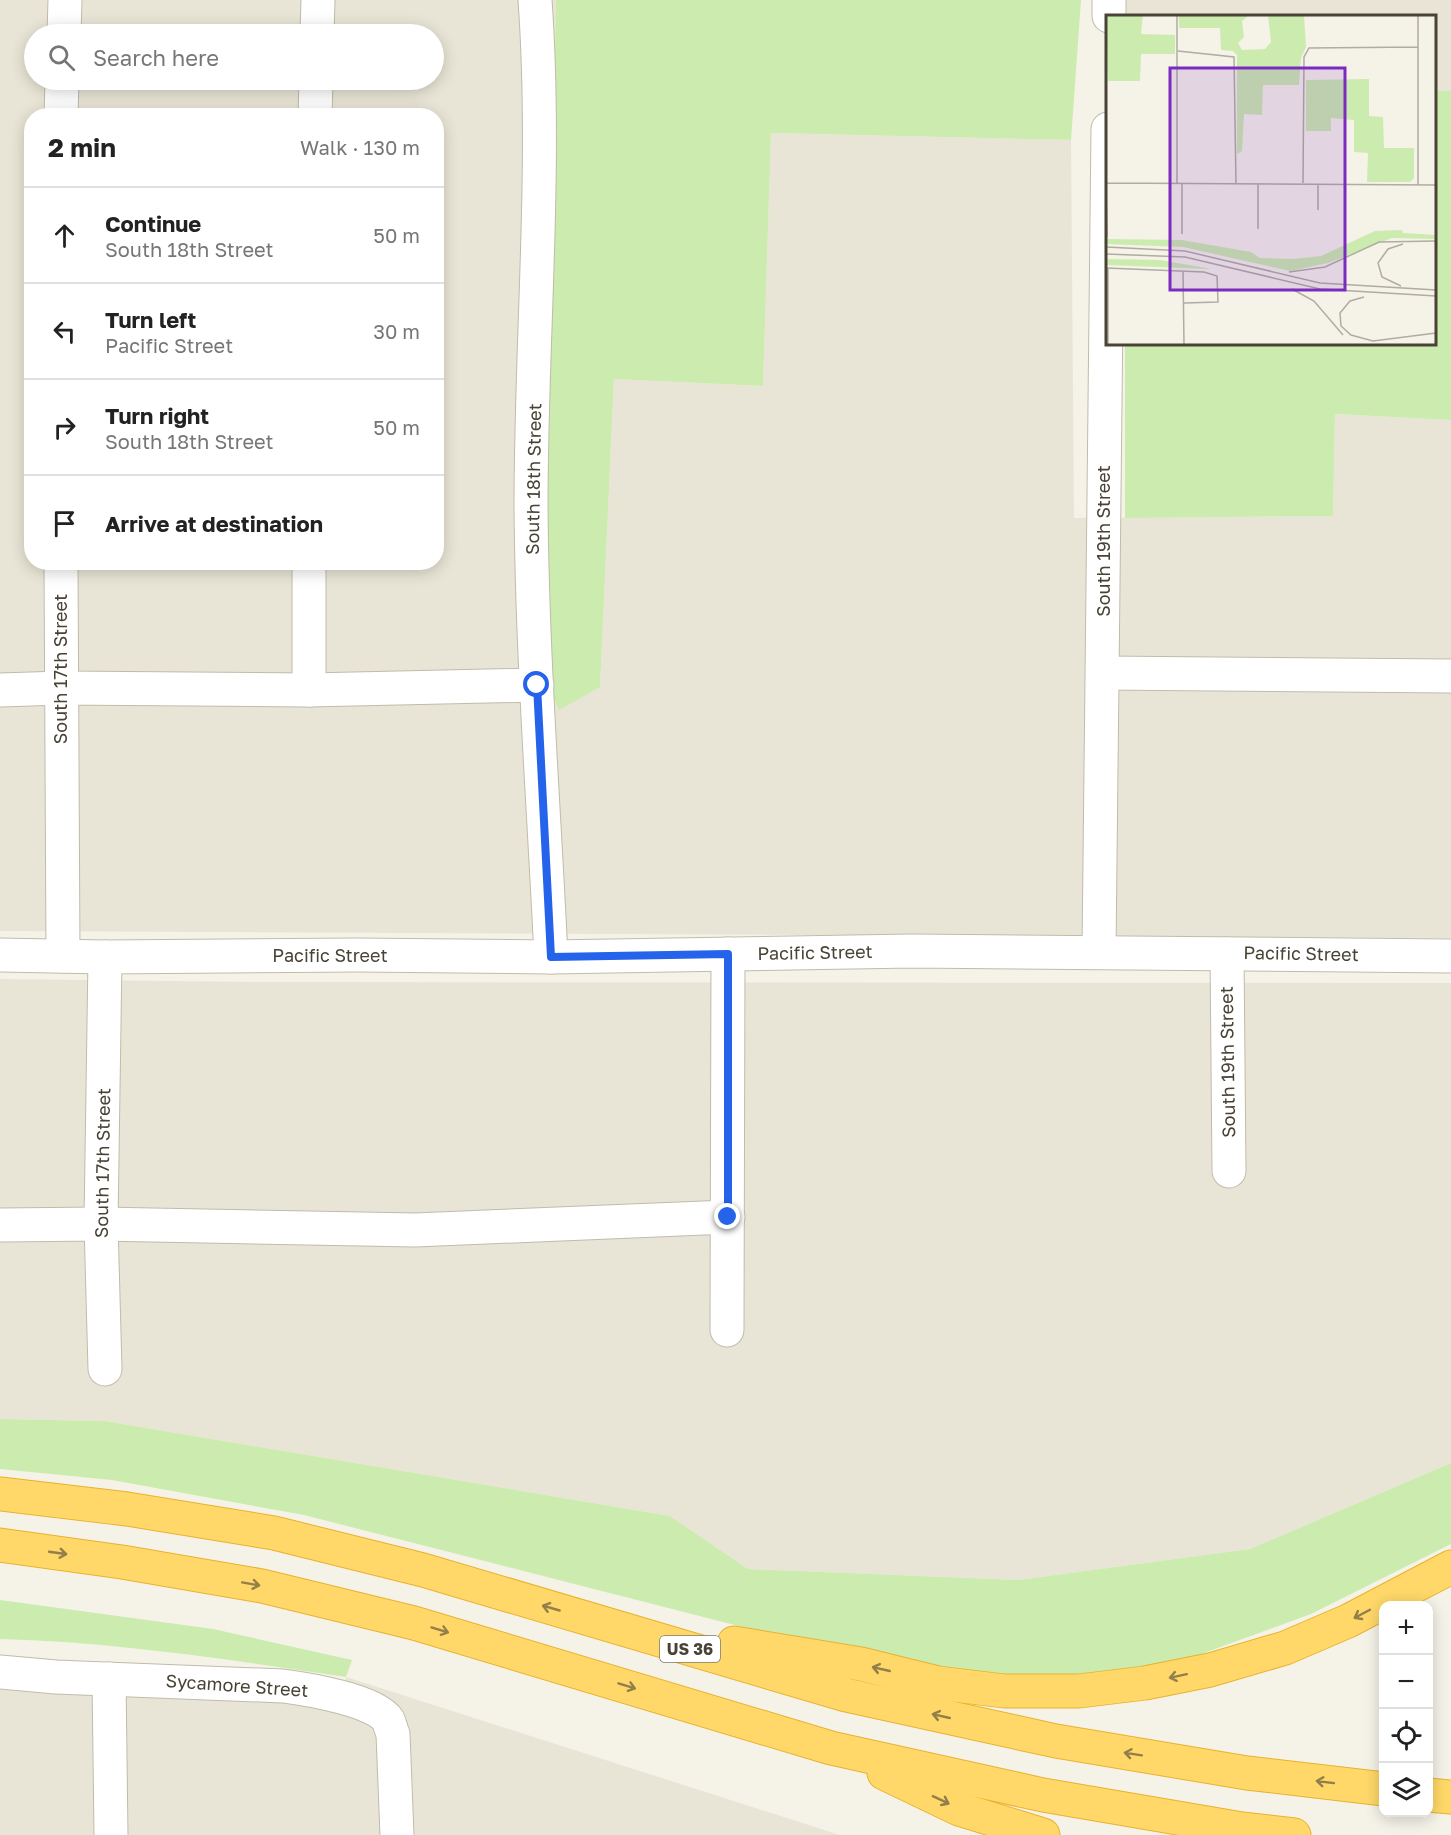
<!DOCTYPE html>
<meta charset="utf-8">
<style>
:root{--surface:#fff;--page:#f2f2f2;--text:#222;--muted:#767676;--line:#e0e0e0}
body{margin:0;font-family:"Golos Text",sans-serif;background:var(--page);color:var(--text)}
.controls{position:absolute;right:18px;bottom:18px;display:grid;overflow:hidden;border-radius:12px;box-shadow:0 3px 15px #0003}
.controls button{width:54px;height:54px;display:grid;place-items:center;padding:0;border:0;border-bottom:2px solid var(--line);background:var(--surface);color:var(--text);font:30px sans-serif}
.stop{position:absolute;width:18px;height:18px;margin:-14px;border:4px solid #2563eb;border-radius:50%;background:#fff}
.stop.end{background:#2563eb;border-color:#fff;box-shadow:0 2px 6px #0008}
.list{margin:0;padding:0;list-style:none}
h2{display:flex;justify-content:space-between;align-items:center;height:78px;margin:0;padding:0 24px;font-size:26px}
h2 small{font-size:20px;font-weight:400;color:var(--muted)}
.list li{display:grid;grid-template-columns:39px 1fr auto;gap:18px;align-items:center;box-sizing:border-box;height:96px;padding:0 24px;border-top:2px solid var(--line)}
.list b{display:block;font-size:22px;white-space:nowrap}
.list p{margin:0;font-size:20px;white-space:nowrap;color:var(--muted)}
.list em{font-size:20px;font-style:normal;color:var(--muted)}
.icon{flex:none;width:33px;height:33px;fill:none;stroke:currentColor;stroke-width:2;stroke-linecap:round;stroke-linejoin:round}
.map{position:relative;flex:none;width:1451px;height:1835px;overflow:hidden}
.search{position:absolute;background:var(--surface);box-shadow:0 3px 15px #0003;left:24px;top:24px;width:420px;height:66px;display:flex;align-items:center;gap:15px;box-sizing:border-box;padding:0 21px;border-radius:33px;color:var(--muted);font-size:22px}
.panel{position:absolute;background:var(--surface);box-shadow:0 3px 15px #0003;left:24px;top:108px;width:420px;height:462px;border-radius:24px}
.map>svg:first-child{display:block}
.residential{fill:#e9e5d6;fill-rule:evenodd}
.green{fill:#cbecae}
.lines{fill:none;stroke-linecap:round;stroke-linejoin:round}
.minor-casing{stroke:#c1bbaa;stroke-width:35}
.highway-casing{stroke:#e8b22f;stroke-width:35}
.minor{stroke:#fff;stroke-width:33}
.highway{stroke:#ffd869;stroke-width:33}
.oneway{stroke:#927f4a}
.route{stroke:#2563eb;stroke-width:8}
.labels{text-anchor:middle;stroke-width:4.5;stroke-linejoin:round;paint-order:stroke}
.shield{fill:#fff;stroke:#807b72;stroke-width:1.5}
.shield-label{font-size:16px;font-weight:bold;fill:#494336}
.street-label{font-size:18px;fill:#494336;stroke:#fff}
.inset-road{fill:none;stroke:#b0aca1;stroke-width:1.5}
.view{fill:#7b2cbf;fill-opacity:0.15;stroke:#7b2cbf;stroke-width:3}
.inset-edge{fill:none;stroke:#494336;stroke-width:3}
</style>
<div class="map">
<svg width="1451" height="1835" viewBox="0 0 1451 1835">
<rect width="100%" height="100%" fill="#f5f2e8"/>
<g class="residential">
<path d="M0 0H556L541 669 600 687 614 379 763 386 771 133 1071 140 1074 518 1333 516 1335 414 1451 420V938L0 931ZM34 34H434V80H34ZM32 116H436V562H32Z"/>
<polygon points="1124,0 1451,0 1451,91 1435,91 1434,16 1125,16"/>
<polygon points="0,979 261,982 1451,983 1451,1463 1250,1549 1018,1580 748,1569 670,1516 105,1421 0,1419"/>
<polygon points="0,1674 283,1700 340,1709 346,1677 840,1835 0,1835"/>
</g>
<g class="green">
<polygon points="556,0 1081,0 1071,140 771,133 763,386 614,379 600,687 559,710 541,669"/>
<polygon points="1435,91 1451,91 1451,420 1335,414 1333,516 1125,518 1125,344 1434,344"/>
<polygon points="0,1419 105,1421 670,1516 748,1569 1018,1580 1250,1549 1451,1463 1451,1544 1311,1614 1182,1661 1074,1680 996,1679 868,1659 304,1515 112,1480 0,1469"/>
<path d="M0 1600 213 1629 352 1660 346 1677C232 1660 116 1642 0 1639Z"/>
</g>
<g class="lines">
<g class="minor-casing">
<g id="minor">
<path d="M535 0C547 168 531 337 531 505 532 656 544 807 551 957"/>
<polyline points="1109,16 1109,0"/>
<polyline points="64,34 65,0"/>
<polyline points="317,34 318,0"/>
<polyline points="61,116 62,80"/>
<polyline points="315,116 316,80"/>
<polyline points="61,562 63,956"/>
<polyline points="309,562 309,690"/>
<polyline points="1103,673 1451,676"/>
<polyline points="0,690 61,688 309,690 537,685"/>
<polyline points="1099,952 1108,129"/>
<polyline points="1227,954 1229,1171"/>
<polyline points="0,955 105,957 358,955 551,957 912,951 1451,956"/>
<polyline points="0,1225 101,1224 415,1230 728,1217"/>
<polyline points="727,1330 728,954"/>
<polyline points="105,1369 101,1224 105,957"/>
<path d="M0 1672 56 1677 283 1686C306 1689 375 1700 388 1720 390 1724 391 1730 393 1734L397 1835"/>
<polyline points="109,1679 111,1835"/>
</g>
</g>
<g class="highway-casing">
<g id="highway">
<polyline points="0,1494 127,1509 274,1533 423,1570 846,1695 1056,1741 1247,1773 1384,1789"/>
<polyline points="0,1545 122,1562 262,1586 414,1623 831,1748 1043,1795 1242,1829 1294,1835"/>
<polyline points="734,1643 861,1664 938,1683 1004,1691 1079,1691 1145,1683 1210,1670 1285,1648 1348,1621 1451,1567"/>
<polyline points="884,1773 959,1809 1043,1835"/>
<polyline points="1428,1795 1451,1797"/>
</g>
</g>
<use href="#minor" class="minor"/>
<use href="#highway" class="highway"/>
</g>
<defs><path id="oneway-shaft" d="M-6 0H5M1.5-3L5.5 0L1.5 3" fill="none" stroke-width="1.6" stroke-linecap="round" stroke-linejoin="round" transform="scale(1.5)"/></defs>
<g class="oneway">
<use href="#oneway-shaft" transform="translate(58 1553) rotate(8)"/>
<use href="#oneway-shaft" transform="translate(251 1584) rotate(10)"/>
<use href="#oneway-shaft" transform="translate(551 1608) rotate(-164)"/>
<use href="#oneway-shaft" transform="translate(1362 1614) rotate(152)"/>
<use href="#oneway-shaft" transform="translate(440 1630) rotate(17)"/>
<use href="#oneway-shaft" transform="translate(881 1669) rotate(-167)"/>
<use href="#oneway-shaft" transform="translate(1178 1676) rotate(168)"/>
<use href="#oneway-shaft" transform="translate(627 1686) rotate(17)"/>
<use href="#oneway-shaft" transform="translate(941 1716) rotate(-167)"/>
<use href="#oneway-shaft" transform="translate(1133 1754) rotate(-171)"/>
<use href="#oneway-shaft" transform="translate(1325 1782) rotate(-173)"/>
<use href="#oneway-shaft" transform="translate(941 1800) rotate(25)"/>
</g>
<g class="lines">
<polyline class="route" points="537,685 551,957 728,954 728,1217"/>
</g>
<g class="labels">
<rect class="shield" x="660" y="1636" width="60" height="26" rx="4.5"/>
<g class="shield-label">
<text x="690" y="1655">US 36</text>
</g>
<g class="street-label">
<text transform="translate(534 479) rotate(-89)" y="6">South 18th Street</text>
<text transform="translate(1104 541) rotate(-90)" y="6">South 19th Street</text>
<text transform="translate(61 669) rotate(-90)" y="6">South 17th Street</text>
<text transform="translate(815 953) rotate(-1)" y="6">Pacific Street</text>
<text transform="translate(1301 954) rotate(1)" y="6">Pacific Street</text>
<text x="330" y="962">Pacific Street</text>
<text transform="translate(1228 1062) rotate(-91)" y="6">South 19th Street</text>
<text transform="translate(103 1163) rotate(-89)" y="6">South 17th Street</text>
<text transform="translate(237 1686) rotate(4)" y="6">Sycamore Street</text>
</g>
</g>
<g transform="translate(1106 15)">
<rect width="330" height="330" fill="#f5f2e8"/>
<path d="M0 0H37L35 19 69 20V39H35L34 66H2ZM73 0H143L136 6 138 22 132 28 136 35 159 34 165 27 162 0H198L200 32 195 43 193 70H157L156 100 138 99 136 136 131 139V40L127 36 115 35 114 13H73ZM263 64V101L277 102 278 133H308V163L304 167H261L262 138 248 137V105L225 103V116H200V65ZM296 215 297 218 330 220V224L286 223 222 248 184 256 77 232 0 229V224L76 225 145 237 154 243 187 244 215 241 269 216ZM0 244 54 245 106 254 0 250Z" fill="#cbecae"/>
<path class="inset-road" d="M71 0V169M72 36 128 42 130 169M0 165 1 222M0 168 330 170M197 168 198 42 203 33 312 32M212 169V195M312 170V0M152 214V169M76 219V169M0 232 79 236 214 268 330 275M0 239 79 242 214 274 330 281M0 253 98 257 111 261 112 287 78 288M2 253V330M77 256 78 330M183 257 219 252 273 227 330 226M295 271 276 262 272 248 282 234 297 229M186 274 208 286 237 320M258 282 244 286 234 298 235 311 245 320 267 326 330 318"/>
<path class="view" d="M64 53H239V275H64Z"/>
<rect width="330" height="330" class="inset-edge"/>
</g>
</svg>
<div class="controls">
<button>+</button>
<button>−</button>
<button><svg class="icon" aria-label="locate" viewBox="0 0 24 24"><circle cx="12" cy="12" r="6"/><path d="M12 2v4M12 18v4M2 12h4M18 12h4"/></svg></button>
<button><svg class="icon" aria-label="layers" viewBox="0 0 24 24"><path d="M12 4l9 5-9 5-9-5zM3 14l9 5 9-5"/></svg></button>
</div>
<div class="stop" style="left:537px;top:685px"></div>
<div class="stop end" style="left:728px;top:1217px"></div>
<div class="search"><svg class="icon" aria-label="search" viewBox="0 0 24 24"><circle cx="10" cy="10" r="6"/><path d="M15 15l6 6"/></svg>Search here</div>
<section class="panel">
<h2>2 min<small>Walk · 130 m</small></h2>
<ul class="list">
<li><svg class="icon" aria-label="ahead" viewBox="0 0 24 24"><path d="M12 20V5M6 11l6-6 6 6"/></svg><div><b>Continue</b><p>South 18th Street</p></div><em>50 m</em></li>
<li><svg class="icon" aria-label="left" viewBox="0 0 24 24"><path d="M17 20v-9H6M10 6l-5 5 5 5"/></svg><div><b>Turn left</b><p>Pacific Street</p></div><em>30 m</em></li>
<li><svg class="icon" aria-label="right" viewBox="0 0 24 24"><path d="M7 20v-9h11M14 6l5 5-5 5"/></svg><div><b>Turn right</b><p>South 18th Street</p></div><em>50 m</em></li>
<li><svg class="icon" aria-label="arrive" viewBox="0 0 24 24"><path d="M6 21V4h12l-3 4 3 4H6"/></svg><div><b>Arrive at destination</b></div></li>
</ul>
</section>
</div>
